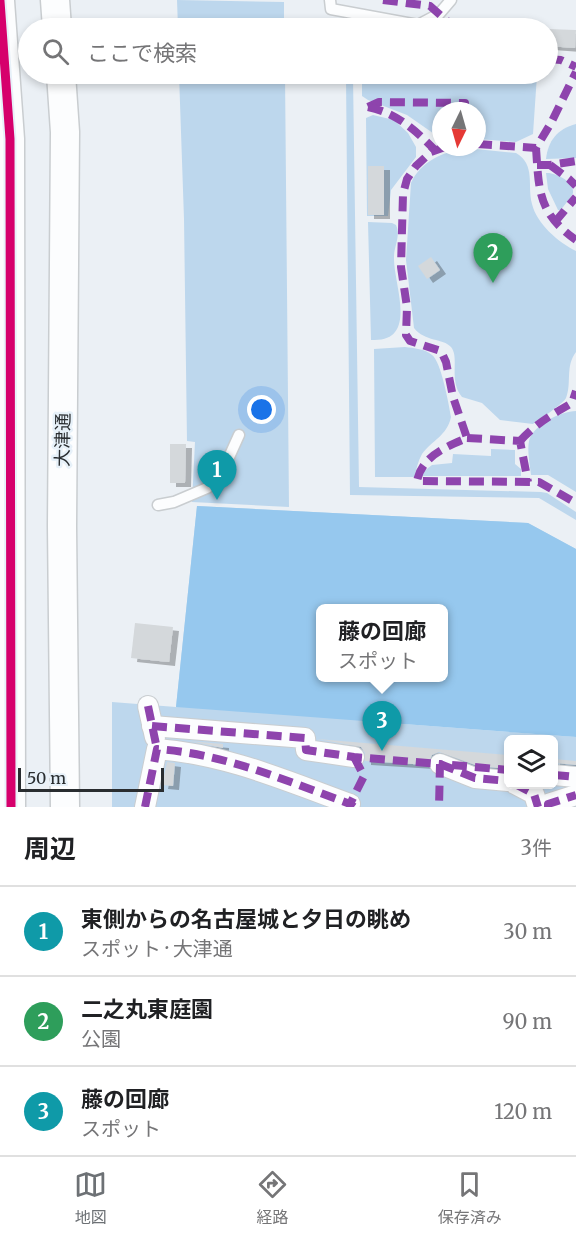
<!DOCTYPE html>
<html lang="ja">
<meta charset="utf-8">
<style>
:root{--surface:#fff;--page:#f2f2f2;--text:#202124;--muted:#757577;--line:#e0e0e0;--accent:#6d7175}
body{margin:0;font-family:Merriweather,"Noto Sans JP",serif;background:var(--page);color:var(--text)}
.controls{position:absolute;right:18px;bottom:18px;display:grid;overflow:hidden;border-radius:9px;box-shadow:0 3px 9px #0003}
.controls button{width:54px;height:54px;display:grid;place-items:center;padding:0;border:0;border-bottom:2px solid var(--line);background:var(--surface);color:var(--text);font:30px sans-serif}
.compass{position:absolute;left:432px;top:102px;width:54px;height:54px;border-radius:50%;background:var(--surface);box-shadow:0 3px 9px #0003;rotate:185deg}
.scale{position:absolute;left:18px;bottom:15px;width:146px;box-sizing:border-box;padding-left:6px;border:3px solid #292d30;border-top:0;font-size:16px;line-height:21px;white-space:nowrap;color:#292d30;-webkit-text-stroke:4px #e7f1f9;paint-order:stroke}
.you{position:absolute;left:262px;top:410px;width:21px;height:21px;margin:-15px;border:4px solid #fff;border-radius:50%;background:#1a73e8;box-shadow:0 0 0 9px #1a73e833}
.badge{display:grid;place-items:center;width:39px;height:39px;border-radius:50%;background:var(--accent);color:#fff;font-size:20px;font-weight:700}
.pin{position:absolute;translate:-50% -50px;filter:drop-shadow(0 2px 3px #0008)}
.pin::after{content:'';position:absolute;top:32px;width:21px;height:18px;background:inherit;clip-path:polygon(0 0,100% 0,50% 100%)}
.popup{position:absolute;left:316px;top:604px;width:132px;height:78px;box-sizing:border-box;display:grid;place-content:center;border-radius:9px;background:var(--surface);filter:drop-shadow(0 2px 4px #0005);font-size:20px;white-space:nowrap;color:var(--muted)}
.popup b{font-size:22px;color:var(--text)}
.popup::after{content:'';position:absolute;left:50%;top:100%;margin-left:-12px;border:12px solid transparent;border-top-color:var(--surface)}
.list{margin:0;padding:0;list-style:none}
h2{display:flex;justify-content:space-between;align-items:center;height:78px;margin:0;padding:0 24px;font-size:26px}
h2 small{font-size:20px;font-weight:400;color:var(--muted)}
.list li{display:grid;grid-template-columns:39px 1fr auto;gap:18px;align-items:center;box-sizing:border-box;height:90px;padding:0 24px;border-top:2px solid var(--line)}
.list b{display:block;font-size:22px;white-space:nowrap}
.list p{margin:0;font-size:20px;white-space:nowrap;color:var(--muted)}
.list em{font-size:20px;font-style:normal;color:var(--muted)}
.icon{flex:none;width:33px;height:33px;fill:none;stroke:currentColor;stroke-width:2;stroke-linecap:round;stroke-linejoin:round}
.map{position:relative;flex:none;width:576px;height:807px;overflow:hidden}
.search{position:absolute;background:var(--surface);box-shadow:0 3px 9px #0003;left:18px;right:18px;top:18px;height:66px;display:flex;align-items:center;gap:15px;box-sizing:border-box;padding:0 21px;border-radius:33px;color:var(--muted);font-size:22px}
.sheet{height:348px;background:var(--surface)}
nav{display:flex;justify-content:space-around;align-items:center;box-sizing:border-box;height:84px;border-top:2px solid var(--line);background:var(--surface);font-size:16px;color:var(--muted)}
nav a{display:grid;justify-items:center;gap:3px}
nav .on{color:var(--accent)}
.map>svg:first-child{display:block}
.green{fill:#bdd7ed;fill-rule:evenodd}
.water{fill:#96c8ee;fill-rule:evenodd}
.building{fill:#d4d8db;filter:url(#shadow)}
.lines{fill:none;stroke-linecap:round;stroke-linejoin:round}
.lane-casing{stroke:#c9cdd0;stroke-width:13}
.street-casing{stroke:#c9cdd0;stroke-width:22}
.secondary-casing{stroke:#c9cdd0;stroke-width:31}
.lane{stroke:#fcfdfe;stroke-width:10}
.street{stroke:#fcfdfe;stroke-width:20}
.secondary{stroke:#fcfdfe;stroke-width:28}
.quiet{stroke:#8e44ad;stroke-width:8;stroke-dasharray:15 8;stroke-linecap:butt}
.cycleway-casing{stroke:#e7f1f9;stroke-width:13}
.cycleway{stroke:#d6006c;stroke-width:9}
.labels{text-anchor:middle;stroke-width:5;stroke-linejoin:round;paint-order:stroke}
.street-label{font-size:18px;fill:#292d30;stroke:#e7f1f9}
</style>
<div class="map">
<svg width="576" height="807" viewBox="0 0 576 807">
<defs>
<filter id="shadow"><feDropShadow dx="6" dy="4" stdDeviation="0" flood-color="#0004"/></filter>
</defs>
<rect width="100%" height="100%" fill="#ebf0f5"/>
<g class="green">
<polygon points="177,0 284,2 284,28 178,28"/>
<polygon points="179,74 285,74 289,507 192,502 195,442 187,441 184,219"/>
<polygon points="362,74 537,75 533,134 516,142 477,139 477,111 441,111 440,138 407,115 368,100 362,96"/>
<polygon points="346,77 353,77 359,487 541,492 547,493 576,512 576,520 539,498 350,495"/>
<polygon points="373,115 394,120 408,133 416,147 416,157 391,190 388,216 367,216 366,118"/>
<path d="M576 124V158L546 159C548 141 557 129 576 124Z"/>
<path d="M466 148 516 153C536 165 527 185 532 204 537 224 558 242 576 251V352C565 366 572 383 566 398 564 403 539 420 533 424L500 420 482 403 462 397C448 380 460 358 451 347 443 338 425 342 414 328L406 260 411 183C421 161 443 152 466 148Z"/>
<path d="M546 173C555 172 575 182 573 193 571 198 564 205 561 210H558L548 189Z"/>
<path d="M368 222 392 223 396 225C401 236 394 246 394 257 393 284 420 343 371 340Z"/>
<path d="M405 347C414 348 425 349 432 355 441 361 449 405 451 417 447 436 432 440 422 454 418 461 416 469 415 477H375L374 349Z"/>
<path d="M576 411V492L548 475H531C530 465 527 451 529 441 533 425 561 411 576 411Z"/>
<polygon points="491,449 515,450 515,464 521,469 521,476 422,476 423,472 432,465 452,463 453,454 491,456"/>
<path d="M197 506 528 523 576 549 198 620 404 724 576 737V807H112V702L176 707ZM508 740H554V784H508Z"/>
</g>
<path class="water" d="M197 506 528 523 576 549V737L176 707ZM320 608H443V678H320Z"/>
<g class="building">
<polygon points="548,29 576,30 575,48 548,46"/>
<rect x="368" y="166" width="16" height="49"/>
<polygon points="431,257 440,270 427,279 418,266"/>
<polygon points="170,444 186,444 185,483 170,483"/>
<polygon points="135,623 173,627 169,662 131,658"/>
<polygon points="317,739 508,755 508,769 478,766 439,752 432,755 428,765 365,761 365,753 361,747"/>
<polygon points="189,741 223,744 223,748 209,745"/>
<polygon points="554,759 576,761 576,765 554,763"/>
<polygon points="167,762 175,763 173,786 162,785"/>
</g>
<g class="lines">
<g class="lane-casing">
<g id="lane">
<polyline points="330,0 331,9 418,25 439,14 451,0"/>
<polyline points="158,505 174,502 207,488 218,478 225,466 239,435"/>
</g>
</g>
<g class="street-casing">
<g id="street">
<polyline points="148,706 155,737"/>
<polyline points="152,726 305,738 306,750 354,757"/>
<polyline points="440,764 475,778 508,781"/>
<polyline points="554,775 576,777"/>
<polyline points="515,784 534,794 538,807"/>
<path d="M145 807 157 749C225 754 287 781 350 804"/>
<polyline points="548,807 548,804 576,795"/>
</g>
</g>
<g class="secondary-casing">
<g id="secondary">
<polyline points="55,0 57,28"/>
<polyline points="0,1 10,139 11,807"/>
<polyline points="61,74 65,132 62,526 65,807"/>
</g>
</g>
<use href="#lane" class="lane"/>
<use href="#street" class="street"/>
<use href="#secondary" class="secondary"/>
<g class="quiet">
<polyline points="383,0 430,6 455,28"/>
<polyline points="548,59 561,60 576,67"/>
<polyline points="368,107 379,102 465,103 465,111"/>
<path d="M368 107C397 113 415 130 435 150"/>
<polyline points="477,144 536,148 551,123 576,72"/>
<path d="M445 147 431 152 416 166 407 179 403 194 401 267 407 307 406 335 410 341 441 351 446 362 453 397 467 438C446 447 422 456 417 481L539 482 576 503"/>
<path d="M536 148C539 191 538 213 576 240"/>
<polyline points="537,165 550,165 576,161"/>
<polyline points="550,165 569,179 576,186"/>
<polyline points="555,222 576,197"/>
<polyline points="467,438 520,441 528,482"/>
<path d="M520 441C535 424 553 414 572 403L576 391"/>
<polyline points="148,706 157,749"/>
<polyline points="152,726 305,738 306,750 354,757 440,764 439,807"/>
<polyline points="354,757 364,776 350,804 354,807"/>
<polyline points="440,764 475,778 508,781"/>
<polyline points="452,765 508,770"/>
<polyline points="554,775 576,777"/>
<polyline points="515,784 534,794 538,807"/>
<path d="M145 807 157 749C225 754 287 781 350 804"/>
<polyline points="548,807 548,804 576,795"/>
</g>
<g class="cycleway-casing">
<polyline id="cycleway" points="0,1 10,139 11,807"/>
</g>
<use href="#cycleway" class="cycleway"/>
</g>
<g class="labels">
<g class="street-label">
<text transform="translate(63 440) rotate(-89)" y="6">大津通</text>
</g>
</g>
</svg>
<div class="controls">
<button><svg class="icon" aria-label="layers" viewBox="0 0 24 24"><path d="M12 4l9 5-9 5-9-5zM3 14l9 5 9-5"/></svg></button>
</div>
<svg class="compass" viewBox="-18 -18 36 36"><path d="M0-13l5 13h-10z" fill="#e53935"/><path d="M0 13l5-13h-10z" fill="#757577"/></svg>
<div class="scale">50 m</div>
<div class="you"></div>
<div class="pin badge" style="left:217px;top:500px;background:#0f9aa8">1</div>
<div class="pin badge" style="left:493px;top:283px;background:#2e9e5b">2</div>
<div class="pin badge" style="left:382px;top:751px;background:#0f9aa8">3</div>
<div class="popup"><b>藤の回廊</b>スポット</div>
<div class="search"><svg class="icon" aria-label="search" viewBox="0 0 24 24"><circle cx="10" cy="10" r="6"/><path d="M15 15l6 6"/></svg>ここで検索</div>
</div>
<section class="sheet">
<h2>周辺<small>3件</small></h2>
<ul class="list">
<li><span class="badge" style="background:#0f9aa8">1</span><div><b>東側からの名古屋城と夕日の眺め</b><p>スポット · 大津通</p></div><em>30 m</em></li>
<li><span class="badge" style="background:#2e9e5b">2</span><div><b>二之丸東庭園</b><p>公園</p></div><em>90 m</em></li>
<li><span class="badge" style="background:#0f9aa8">3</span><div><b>藤の回廊</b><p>スポット</p></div><em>120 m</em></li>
</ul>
</section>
<nav>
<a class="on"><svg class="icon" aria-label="map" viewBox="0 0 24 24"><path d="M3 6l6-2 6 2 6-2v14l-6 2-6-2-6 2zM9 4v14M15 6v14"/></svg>地図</a>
<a><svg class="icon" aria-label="directions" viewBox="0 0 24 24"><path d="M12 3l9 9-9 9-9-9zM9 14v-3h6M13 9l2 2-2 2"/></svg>経路</a>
<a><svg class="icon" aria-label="saved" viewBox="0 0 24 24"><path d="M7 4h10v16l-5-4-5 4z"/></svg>保存済み</a>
</nav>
